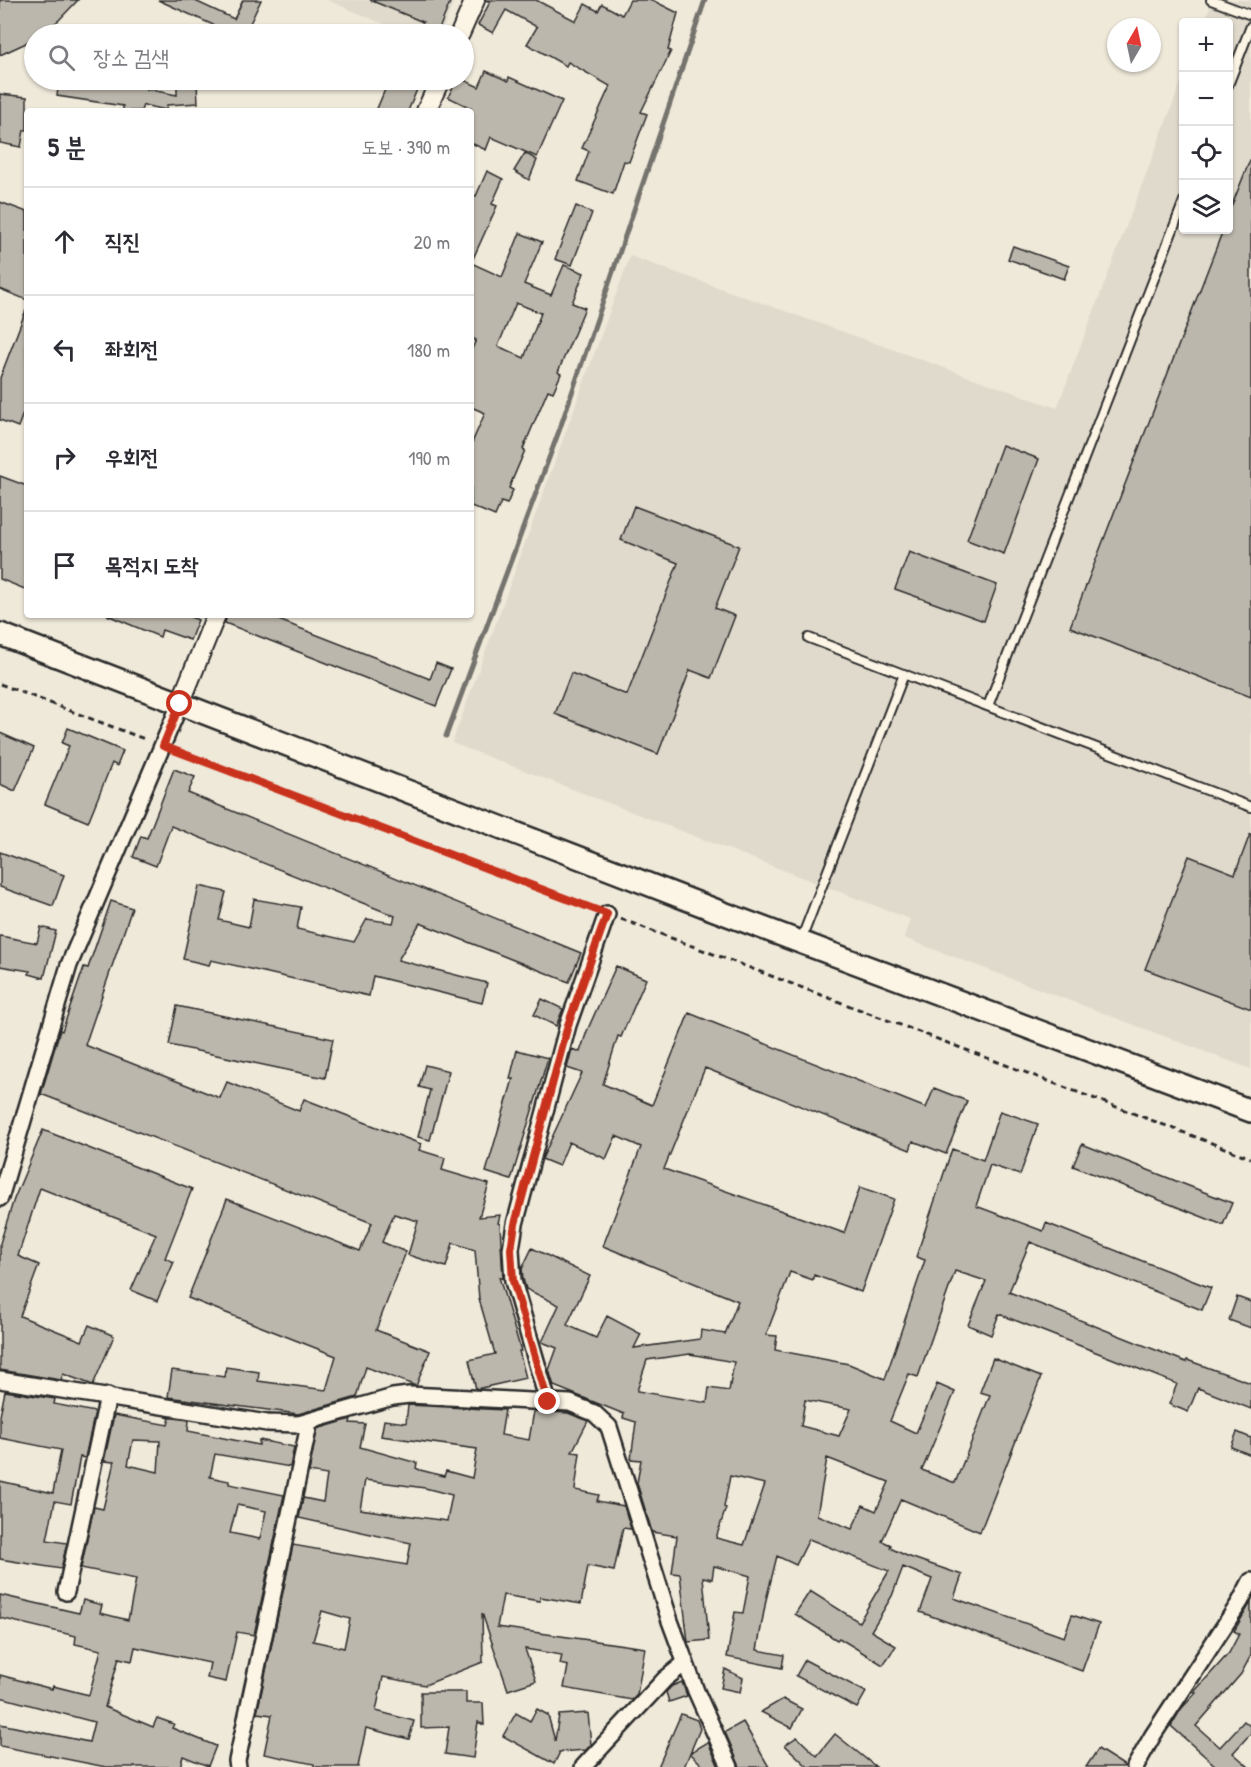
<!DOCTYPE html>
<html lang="ko">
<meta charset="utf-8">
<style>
:root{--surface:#fff;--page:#f2f2f3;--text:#2b2b33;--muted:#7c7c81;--line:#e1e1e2}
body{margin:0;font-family:"Patrick Hand","Poor Story",sans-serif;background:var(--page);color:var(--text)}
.controls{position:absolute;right:18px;top:18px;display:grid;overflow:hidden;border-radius:6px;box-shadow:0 2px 4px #0004}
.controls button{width:54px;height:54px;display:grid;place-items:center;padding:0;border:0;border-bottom:2px solid var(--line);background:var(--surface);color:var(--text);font:30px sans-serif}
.compass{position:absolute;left:1107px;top:18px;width:54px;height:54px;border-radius:50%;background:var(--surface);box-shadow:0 2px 4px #0004;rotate:9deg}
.stop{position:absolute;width:18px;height:18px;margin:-14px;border:4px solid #c8321e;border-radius:50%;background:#fff}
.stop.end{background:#c8321e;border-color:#fff;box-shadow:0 2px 6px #0008}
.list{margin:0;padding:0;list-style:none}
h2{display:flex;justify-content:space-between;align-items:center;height:78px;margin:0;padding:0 24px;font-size:26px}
h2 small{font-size:20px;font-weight:400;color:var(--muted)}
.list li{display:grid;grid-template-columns:39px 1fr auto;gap:18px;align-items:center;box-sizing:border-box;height:108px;padding:0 24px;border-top:2px solid var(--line)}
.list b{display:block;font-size:22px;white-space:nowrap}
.list em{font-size:20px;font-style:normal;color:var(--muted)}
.icon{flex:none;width:33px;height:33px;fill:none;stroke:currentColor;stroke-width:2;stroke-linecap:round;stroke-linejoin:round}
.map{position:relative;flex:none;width:1251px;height:1767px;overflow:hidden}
.search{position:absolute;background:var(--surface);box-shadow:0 2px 4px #0004;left:24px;top:24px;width:450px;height:66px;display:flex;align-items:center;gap:15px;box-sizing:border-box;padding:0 21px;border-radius:33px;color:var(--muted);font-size:22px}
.panel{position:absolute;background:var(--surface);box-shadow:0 2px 4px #0004;left:24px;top:108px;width:450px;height:510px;border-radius:6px}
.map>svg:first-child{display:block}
.built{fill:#e0dacc}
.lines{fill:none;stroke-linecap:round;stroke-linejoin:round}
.stream{stroke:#75736d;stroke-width:5}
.building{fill:#bcb7ac;stroke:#2b2b2b;stroke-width:1.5;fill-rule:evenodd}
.service-casing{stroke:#2b2b2b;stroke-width:12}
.minor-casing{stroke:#2b2b2b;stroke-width:20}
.tertiary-casing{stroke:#2b2b2b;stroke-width:22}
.secondary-casing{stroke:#2b2b2b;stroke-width:26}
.path{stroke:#2b2b2b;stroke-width:3;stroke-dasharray:6 4.5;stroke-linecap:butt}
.service{stroke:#fcf5e5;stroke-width:8}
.minor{stroke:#fcf5e5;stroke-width:15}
.tertiary{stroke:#fcf5e5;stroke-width:18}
.secondary{stroke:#fcf5e5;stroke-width:21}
.route{stroke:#c8321e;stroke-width:8}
</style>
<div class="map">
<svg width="1251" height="1767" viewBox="0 0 1251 1767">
<rect width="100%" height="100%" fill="#efe9da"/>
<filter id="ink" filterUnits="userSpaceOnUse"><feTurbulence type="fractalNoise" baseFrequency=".0167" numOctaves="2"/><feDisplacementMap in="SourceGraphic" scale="12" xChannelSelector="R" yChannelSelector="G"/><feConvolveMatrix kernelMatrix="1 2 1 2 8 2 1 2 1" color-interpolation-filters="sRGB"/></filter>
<g filter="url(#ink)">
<g class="built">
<polygon points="327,0 454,0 441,34 408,34"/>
<polygon points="1213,0 1251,0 1251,1069 904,938 910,919 452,743 630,256 1057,408 1183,77 1184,230 1228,230 1228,22 1204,22"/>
</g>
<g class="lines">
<polyline class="stream" points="446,736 559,431 705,0"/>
</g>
<g class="building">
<polygon points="0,0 78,0 59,20 42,33 34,34 34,38 24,44 0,55"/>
<polygon points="158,0 193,0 234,19 243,0 261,0 245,34 233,34"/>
<polygon points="370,0 451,0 437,34 417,34 423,22"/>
<polygon points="486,0 536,0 576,21 585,4 598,11 602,4 622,15 630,0 652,0 678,13 668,50 671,51 641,112 647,114 629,162 624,161 613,194 578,181 589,151 582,148 610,86 568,62 566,66 527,44 537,27 506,10 493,33 478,25 490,2"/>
<polygon points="486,71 508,81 509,77 562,101 537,157 491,137 486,150 471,143 471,108 448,97 457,80 464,80 479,87"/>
<polygon points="59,80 74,80 127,88 129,80 148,80 146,89 177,95 177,85 197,84 198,103 167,105 166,110 143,105 141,111 123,111 123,106 57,96"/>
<polygon points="389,80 421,80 408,111 376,111"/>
<polygon points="0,94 27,97 27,130 24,130 21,147 0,143"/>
<polygon points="525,153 537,160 529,180 514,171"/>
<polygon points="1250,160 1251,160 1251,697 1070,627 1223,230 1228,230 1228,215"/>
<path d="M487 171 503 179 492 204 497 206 471 263 502 277 520 233 542 242 524 284 551 295 564 265 584 273 572 303 585 308 558 372 561 374 553 392 548 390 523 449 525 450 509 488 513 490 507 504 501 502 495 516 471 506V445L485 413 471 407V351L476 340 471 338V194L476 196ZM516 303 541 313 524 358 498 346Z"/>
<polygon points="0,202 27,212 27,300 0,289"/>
<polygon points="576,206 592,213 572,265 555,259"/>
<polygon points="1013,246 1069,266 1064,279 1008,259"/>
<polygon points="26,310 27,403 18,427 0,420 0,378"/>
<polygon points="1002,445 1039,459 1004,554 967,540"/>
<polygon points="0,476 27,486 27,590 0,579"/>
<polygon points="634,506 739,546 715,608 735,616 711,678 690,670 658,754 555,714 571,673 627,695 678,563 621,540"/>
<polygon points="909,552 997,585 984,621 895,589"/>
<polygon points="107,615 185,615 198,620 190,640 162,630 160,637"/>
<polygon points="227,615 266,615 430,679 436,663 451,669 436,706 225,623"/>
<polygon points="68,728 123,751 117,766 112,763 88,822 45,804 69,746 62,743"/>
<polygon points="0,733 34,748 15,791 0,784"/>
<polygon points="174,769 195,777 188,793 581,953 569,982 420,923 398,960 487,983 482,1003 373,976 369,996 211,960 209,965 183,959 199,886 226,892 219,920 249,927 254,899 301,907 297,929 354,942 367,919 393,923 395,916 171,826 156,866 133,857 141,836 147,838"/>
<polygon points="1250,834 1251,835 1251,1009 1145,969 1189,856 1235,874"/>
<polygon points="0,852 64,875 53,906 0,887"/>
<polygon points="111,901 132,908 85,1045 220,1098 227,1082 299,1111 304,1099 421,1144 419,1150 445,1158 442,1170 489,1184 479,1217 500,1215 498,1223 500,1224 503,1279 499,1277 521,1351 519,1351 526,1378 476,1389 469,1360 495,1354 479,1299 475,1250 453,1243 446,1267 408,1255 418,1221 394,1214 382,1242 406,1252 376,1330 430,1351 416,1386 366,1367 357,1397 298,1414 168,1397 172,1370 225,1377 226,1367 259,1372 258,1381 326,1390 336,1356 188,1298 227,1199 360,1251 372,1223 41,1094 60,1030 62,1031 84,967 88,968"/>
<polygon points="41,927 56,931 44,978 29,974 30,971 0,966 0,936 37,943"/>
<path d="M616 966 646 979 621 1037 618 1036 603 1084 652 1105 689 1013 926 1108 934 1088 967 1101 946 1154 913 1141 910 1150 705 1068 664 1169 844 1233 860 1187 894 1199 861 1292 814 1275 813 1280 790 1272 766 1335 777 1336 775 1350 849 1364 885 1379 925 1260 916 1257 952 1149 983 1160 1000 1111 1038 1124 1020 1175 990 1165 976 1206 1043 1231 1046 1223 1211 1288 1202 1310 1030 1242 1009 1292 1186 1362 1187 1360 1251 1383V1409L1198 1388 1188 1412 1169 1404 1177 1384 1078 1345 999 1314 991 1335 968 1325 986 1281 955 1271 918 1377 909 1374 890 1421 916 1433 937 1384 955 1392 922 1470 955 1483 990 1395 980 1392 993 1358 1041 1377 980 1532 901 1499 882 1541 891 1545 890 1548 907 1556 962 1575 954 1598 1064 1637 1072 1615 1099 1624 1082 1671 920 1612 932 1579 903 1567 892 1596 871 1631 896 1646 883 1665 839 1638 837 1640 795 1614 810 1591 859 1622 889 1571 809 1539 796 1565 777 1556 766 1600 757 1650 784 1655 782 1668 727 1657 735 1612 743 1613 750 1576 747 1575 714 1566 712 1579 703 1577 709 1640 688 1642 680 1574 672 1573 677 1536 652 1532 637 1483 641 1460 631 1459 636 1422 623 1418 624 1414 554 1386 549 1370 557 1348 542 1342 559 1305 526 1289 523 1279 522 1269 532 1248 590 1276 567 1325 596 1338 607 1316 641 1334 634 1348 700 1339 701 1330 725 1334 738 1301 603 1246 641 1147 616 1136 606 1159 569 1142 559 1166 542 1159 582 1073 567 1068 572 1049 580 1052 587 1031ZM690 1354 734 1362 729 1391 709 1388 707 1403 637 1391 647 1360ZM805 1400 851 1409 839 1436 801 1426ZM827 1458 889 1482 876 1511 863 1505 852 1529 817 1515ZM730 1476 765 1484 744 1545 716 1538 726 1508 724 1507Z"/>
<polygon points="542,999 563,1009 556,1026 534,1015"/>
<polygon points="177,1006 333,1039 325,1078 169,1045"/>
<polygon points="517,1050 548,1058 511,1180 486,1172 513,1079 510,1079"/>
<polygon points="425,1065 449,1071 430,1140 418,1137 430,1090 419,1087"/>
<polygon points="43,1130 192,1189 165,1258 174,1262 157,1301 131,1290 156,1234 40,1188 18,1256 39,1265 20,1316 82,1341 89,1325 114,1336 93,1385 63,1374 61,1380 0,1370 0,1243 14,1199"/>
<polygon points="1082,1144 1232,1203 1223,1225 1073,1166"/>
<polygon points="1237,1297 1251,1302 1251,1328 1229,1320"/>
<polygon points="5,1391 55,1399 54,1404 95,1412 85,1458 80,1457 71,1504 55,1501 47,1540 67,1543 61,1569 0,1559 0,1481 53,1493 61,1450 0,1438 0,1416"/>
<path d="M408 1405 505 1410 501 1435 529 1440 534 1411 568 1413 588 1421 572 1452 580 1453 575 1490 599 1495 597 1501 624 1506 631 1529 623 1528 614 1571 588 1566 581 1604 540 1597V1601L503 1595 497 1627 645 1648 637 1695 632 1700 564 1688 568 1666 560 1664 562 1655 525 1649 536 1681 508 1690 482 1613 483 1662 425 1685 383 1677 376 1711 414 1721 409 1739 366 1728 358 1767H314V1764L264 1754 272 1715 257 1713 293 1545 407 1565 411 1543 299 1518 303 1498 323 1502 327 1475 309 1472 317 1429 351 1419 350 1423 365 1424 360 1447 417 1463 416 1468 420 1470 444 1476 446 1471 472 1478 477 1449 381 1436 384 1420 406 1423ZM365 1480 425 1488 452 1495 447 1521 360 1509ZM322 1611 350 1619 344 1648 313 1641Z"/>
<path d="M114 1415 168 1425 170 1418 166 1417 189 1420 188 1431 259 1445V1440L294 1447 290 1467 215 1454 210 1477 229 1481V1484L284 1495 254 1635 237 1632 226 1682 207 1678 210 1663 135 1647 132 1661 119 1658 105 1707 153 1727 157 1718 174 1724 172 1728 216 1746 208 1766 183 1756 180 1767H106L0 1746V1724L89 1742 94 1722 0 1697V1675L52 1689 53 1686 89 1695 101 1650 75 1644 76 1636 0 1618V1595L79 1613 83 1600 102 1605 100 1613 128 1620 136 1579 81 1568 94 1507 103 1509 114 1462 104 1461ZM133 1440 160 1441 158 1472 128 1465ZM237 1505 266 1511 260 1539 230 1533Z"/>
<polygon points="1237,1432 1251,1438 1251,1455 1231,1447"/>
<polygon points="1251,1602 1251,1655 1241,1674 1196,1726 1220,1747 1244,1721 1251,1727 1251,1733 1233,1753 1249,1767 1217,1767 1171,1726 1181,1709 1196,1693 1194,1692 1229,1653 1239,1634 1234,1631"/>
<polygon points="805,1660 866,1692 857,1708 796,1676"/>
<polygon points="725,1669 743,1678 740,1692 721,1688"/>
<polygon points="682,1682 687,1696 669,1702 666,1692 672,1686"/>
<polygon points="421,1692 466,1692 466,1703 483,1703 484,1725 478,1722 473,1758 445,1754 449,1727 421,1728"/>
<polygon points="783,1699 802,1709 792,1728 761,1712"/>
<polygon points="537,1709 548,1715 555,1741 559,1715 588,1713 591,1745 586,1750 559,1752 559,1754 554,1764 503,1736 516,1713 530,1721"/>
<polygon points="681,1714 697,1720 700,1729 690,1753 708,1742 719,1767 704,1767 690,1753 684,1767 658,1767"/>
<polygon points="743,1722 769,1767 740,1767 725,1732"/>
<polygon points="835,1734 876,1767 808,1767 785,1745 797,1737 817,1756"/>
<polygon points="1098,1749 1125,1766 1125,1767 1086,1767"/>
</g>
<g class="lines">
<g class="service-casing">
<g id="service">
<polyline points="1211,0 1251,15"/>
<polyline points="1228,85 1251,26"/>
<polyline points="809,638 1251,807"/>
<polyline points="988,706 1184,201"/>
<polyline points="801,940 904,674"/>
</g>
</g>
<g class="minor-casing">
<g id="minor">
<polyline points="0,1198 69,965 180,704"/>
<polyline points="0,1380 267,1423 299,1424 393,1397 409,1395 570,1403 594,1413 609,1427 670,1621 696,1691 730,1767"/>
<polyline points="548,1402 513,1281 511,1249 515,1224 568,1025 607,914"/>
<polyline points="66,1592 108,1396"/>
<polyline points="238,1767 237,1761 308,1430 299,1424"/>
<polyline points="583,1767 665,1679 685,1663"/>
<polyline points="1135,1767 1153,1735 1240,1602 1251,1581"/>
</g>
</g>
<g class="tertiary-casing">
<g id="tertiary">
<polyline points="460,34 475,0"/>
<polyline points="426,111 440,80"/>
<polyline points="180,704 216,615"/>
</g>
</g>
<g class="secondary-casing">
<polyline id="secondary" points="0,634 715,910 1251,1111"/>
</g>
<g class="path">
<polyline points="0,684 147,740"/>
<polyline points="178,751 593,908"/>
<polyline points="621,919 1251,1158"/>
</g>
<use href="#service" class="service"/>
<use href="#minor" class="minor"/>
<use href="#tertiary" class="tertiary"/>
<use href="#secondary" class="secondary"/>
</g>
</g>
<g class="lines" filter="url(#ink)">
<polyline class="route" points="180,704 163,746 607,914 568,1025 515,1224 511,1249 513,1281 548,1402"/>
</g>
</svg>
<div class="controls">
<button>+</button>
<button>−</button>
<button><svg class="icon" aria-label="locate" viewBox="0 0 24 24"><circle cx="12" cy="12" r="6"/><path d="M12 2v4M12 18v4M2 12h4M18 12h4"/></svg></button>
<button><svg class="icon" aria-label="layers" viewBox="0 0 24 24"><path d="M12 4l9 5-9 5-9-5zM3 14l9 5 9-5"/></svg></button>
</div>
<svg class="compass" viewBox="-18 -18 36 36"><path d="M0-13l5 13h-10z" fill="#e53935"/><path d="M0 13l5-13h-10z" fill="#7c7c81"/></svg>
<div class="stop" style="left:180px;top:704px"></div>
<div class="stop end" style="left:548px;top:1402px"></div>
<div class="search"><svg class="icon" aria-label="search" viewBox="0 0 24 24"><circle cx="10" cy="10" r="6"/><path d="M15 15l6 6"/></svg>장소 검색</div>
<section class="panel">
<h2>5 분<small>도보 · 390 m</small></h2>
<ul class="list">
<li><svg class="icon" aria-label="ahead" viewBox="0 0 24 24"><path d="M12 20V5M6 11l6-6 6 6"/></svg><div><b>직진</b></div><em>20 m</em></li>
<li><svg class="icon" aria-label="left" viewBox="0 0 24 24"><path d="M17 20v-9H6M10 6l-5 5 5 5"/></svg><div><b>좌회전</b></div><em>180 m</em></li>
<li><svg class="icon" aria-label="right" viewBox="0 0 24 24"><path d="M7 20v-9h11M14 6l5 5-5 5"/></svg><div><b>우회전</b></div><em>190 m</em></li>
<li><svg class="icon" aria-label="arrive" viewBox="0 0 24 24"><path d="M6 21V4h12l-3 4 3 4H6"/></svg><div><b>목적지 도착</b></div></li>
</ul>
</section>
</div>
